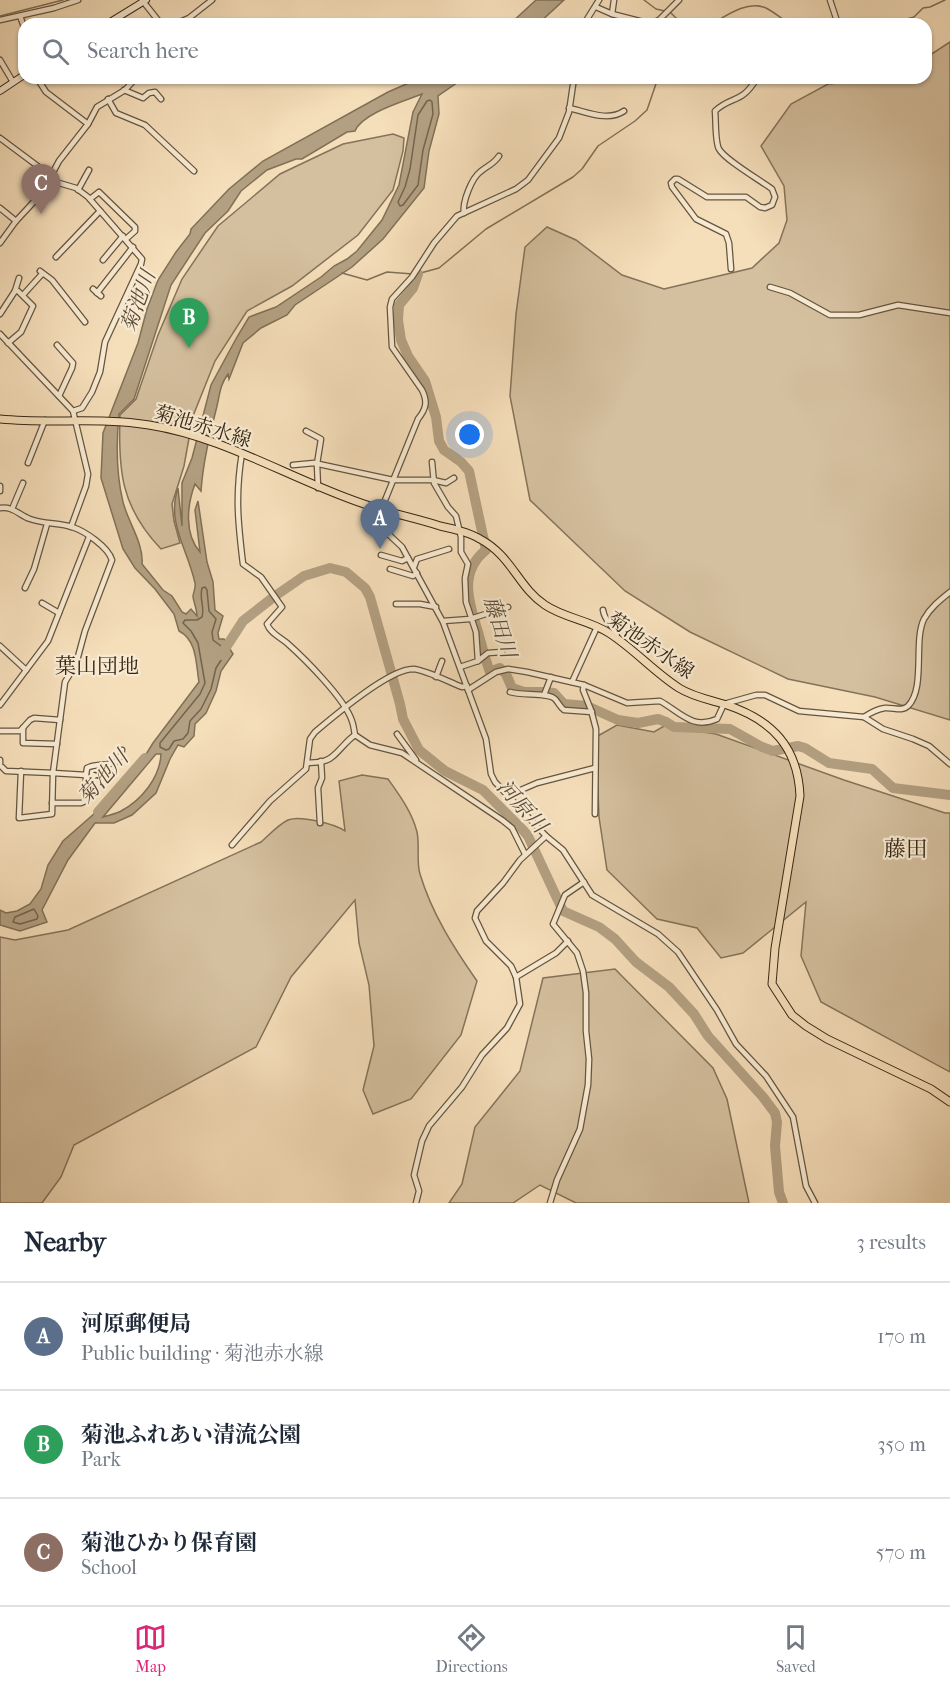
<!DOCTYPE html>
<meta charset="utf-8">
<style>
:root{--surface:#fff;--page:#f6f6f7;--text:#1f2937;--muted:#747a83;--line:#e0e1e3;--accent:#db2777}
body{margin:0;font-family:"IM FELL French Canon","Noto Serif JP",serif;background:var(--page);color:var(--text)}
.you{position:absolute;left:470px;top:435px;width:21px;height:21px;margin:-15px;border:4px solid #fff;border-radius:50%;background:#1a73e8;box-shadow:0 0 0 9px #1a73e833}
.badge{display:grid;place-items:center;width:39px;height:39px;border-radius:50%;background:var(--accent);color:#fff;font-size:20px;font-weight:700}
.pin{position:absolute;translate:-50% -50px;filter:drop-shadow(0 2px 3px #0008)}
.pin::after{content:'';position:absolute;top:32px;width:21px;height:18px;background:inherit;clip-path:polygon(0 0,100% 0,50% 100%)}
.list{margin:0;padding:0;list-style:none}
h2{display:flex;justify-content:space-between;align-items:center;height:78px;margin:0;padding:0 24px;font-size:26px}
h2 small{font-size:20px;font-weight:400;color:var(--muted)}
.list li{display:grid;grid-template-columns:39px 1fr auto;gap:18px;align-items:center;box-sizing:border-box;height:108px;padding:0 24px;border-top:2px solid var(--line)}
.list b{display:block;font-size:22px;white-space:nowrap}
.list p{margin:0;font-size:20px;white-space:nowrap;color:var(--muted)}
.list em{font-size:20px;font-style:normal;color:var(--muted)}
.icon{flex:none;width:33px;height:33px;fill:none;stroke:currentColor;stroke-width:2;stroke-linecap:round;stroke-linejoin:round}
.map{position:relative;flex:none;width:950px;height:1203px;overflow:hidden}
.search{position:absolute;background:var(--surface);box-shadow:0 2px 4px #0004;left:18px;right:18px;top:18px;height:66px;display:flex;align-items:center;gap:15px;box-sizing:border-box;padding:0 21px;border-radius:18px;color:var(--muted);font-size:22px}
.sheet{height:402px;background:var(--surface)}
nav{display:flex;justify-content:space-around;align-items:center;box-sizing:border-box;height:84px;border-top:2px solid var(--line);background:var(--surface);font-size:16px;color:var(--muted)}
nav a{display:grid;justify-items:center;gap:3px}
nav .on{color:var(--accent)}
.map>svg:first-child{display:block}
.green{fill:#d4bf9e;stroke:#84735a;stroke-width:1.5}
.water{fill:#b3a082;stroke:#807056;stroke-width:1.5;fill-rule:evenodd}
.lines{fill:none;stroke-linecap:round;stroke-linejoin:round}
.shore{stroke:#74644c;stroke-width:1.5}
.stream{stroke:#807056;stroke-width:1.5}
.river{stroke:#b3a082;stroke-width:10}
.minor-casing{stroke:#64553e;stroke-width:7}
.secondary-casing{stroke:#342715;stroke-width:8}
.primary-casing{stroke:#342715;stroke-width:9}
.minor{stroke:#f8ead2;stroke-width:4.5}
.secondary{stroke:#f8ead2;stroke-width:6}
.primary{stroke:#f5deba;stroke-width:7}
.labels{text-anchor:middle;stroke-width:4.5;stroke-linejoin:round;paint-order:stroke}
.street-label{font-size:20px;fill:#342715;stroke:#f8ead2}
.water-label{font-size:21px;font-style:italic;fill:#5a4b36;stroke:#f8ead2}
.neighbourhood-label{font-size:21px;fill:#342715;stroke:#f8ead2}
.quarter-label{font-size:22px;fill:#342715;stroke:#f8ead2}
</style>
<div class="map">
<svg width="950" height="1203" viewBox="0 0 950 1203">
<rect width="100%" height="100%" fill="#f5deba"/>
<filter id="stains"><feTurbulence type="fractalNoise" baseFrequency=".00333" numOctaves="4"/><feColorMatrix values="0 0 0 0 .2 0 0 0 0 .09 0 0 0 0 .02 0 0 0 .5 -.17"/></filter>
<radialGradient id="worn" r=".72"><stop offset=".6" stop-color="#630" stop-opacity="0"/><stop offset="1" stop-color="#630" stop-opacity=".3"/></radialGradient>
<g class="green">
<polygon points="950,42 950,720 875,697 788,679 690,632 625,591 530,500 510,396 516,314 525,247 547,227 576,240 622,275 664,289 752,268 779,243 787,220 784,186 761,146 791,104 828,84 893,78 926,78 927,57"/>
<path d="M393 134 404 138 403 151 393 190 358 235 292 286 247 311 215 361 193 416 184 466 172 504 174 521 180 543 161 549C121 507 118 471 120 415L136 399 158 335 182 279 218 226 280 174 343 144Z"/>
<polygon points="617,725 654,732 664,726 716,734 844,780 945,813 950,813 950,1072 821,1002 801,956 806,902 743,953 721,958 697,928 657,919 607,870 599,817 596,737"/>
<path d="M362 775 388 779C400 796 412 812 417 832 420 846 416 861 420 874 432 914 454 948 477 981L461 1035 411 1099 373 1114 363 1090 374 1046 369 985 359 943 355 900 291 977 256 1047 74 1145 61 1177 42 1203H0V937L15 940 68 930 261 842C269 835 279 824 288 820 300 815 335 824 345 831L339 781Z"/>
<polygon points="615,969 713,1068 727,1099 749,1203 576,1203 540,1185 513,1203 449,1203 462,1184 475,1127 520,1071 543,978"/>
</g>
<g class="water">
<polygon points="536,0 564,0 538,24 510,24"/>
<path d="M420 78H464L438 96 439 114 429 151 424 188 383 239 352 267 295 305 287 315 261 328 243 343 229 379 228 374C220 385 220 393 217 406 210 434 203 462 201 491L195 484C187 505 184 534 200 552L195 510 198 501 207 562 213 582 215 610 223 616 218 633 219 639H224L233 654 221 671 216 691 206 713 195 724 194 736 184 747 178 745 170 759 156 793 132 815 114 823H95L68 860 42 910 47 922 20 931 0 925V910L6 913 17 911 30 904 41 889 48 865 63 841 127 785 153 743 199 682C196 664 197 640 179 631L174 614 155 589 135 568 123 549 101 478 103 433 138 343 147 309 158 280 176 252 190 234 191 229 229 189 263 161 388 92ZM422 94 413 112 399 185 382 220 357 251 347 259 334 266 321 277 276 307 249 317 237 337 211 385 192 458 182 483V526L178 488C166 522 188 550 195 583 196 589 193 592 193 597 194 603 197 610 197 616L191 609 186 614 182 612 172 596 163 590 142 564C144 544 128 522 123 502 116 473 116 444 119 414L134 399 171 285 205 233 228 211 241 191 267 170 296 159H302L347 132 355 131C362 113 405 101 422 94ZM156 754H161C160 777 142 800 121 811 116 814 109 815 103 817Z"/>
</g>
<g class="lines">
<g class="shore">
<polygon points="430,100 432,102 433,114 423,150 418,185 403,205 400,206 398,202 405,187 410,169 418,115 427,101"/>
<path d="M205 587 207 590 209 611 216 619 212 632 213 640 221 646 225 654 216 668 211 689 201 709 190 721 188 733 183 739 174 741 169 749 166 750 160 747V743L200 694 205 683 198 643 191 631 183 623 185 620H197L202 617C205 607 199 599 202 588Z"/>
<polygon points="34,909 38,916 37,919 20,924 13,922 15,917"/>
</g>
<g class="stream">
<polyline points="644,0 656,9 665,11"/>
<polyline points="670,12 682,24"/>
<polyline points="0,16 63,0"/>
<path d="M712 24C727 15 748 0 766 8 774 12 782 19 790 24"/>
<polyline points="842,24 850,21 872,24"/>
<polyline points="889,24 914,17 923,8 930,7 945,0"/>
<polyline points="342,273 367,280 387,272 413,274"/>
<polyline points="417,274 439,268 486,229 573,177 582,169 598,146 635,121 647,110 658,78"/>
</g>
<g class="river">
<path d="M418 274 413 288 399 305 398 320 401 340 408 356 425 381 436 417 439 441 444 450 461 462 469 471 486 550C458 572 469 603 478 632 482 646 485 659 490 672L500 668 506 674 512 688 524 692H545L554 693 564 704 587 706 618 720 638 723 658 719 666 722 674 727 730 729 762 747 773 751 798 746 805 748 829 763 872 769 893 788 950 795"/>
<polyline points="221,655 243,621 275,596 304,576 330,568 346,572 365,588 370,597 400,704 403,719 419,750 445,771 483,790 523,830 528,836 563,911 599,927 615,939 636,962 669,987 694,1014 708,1036 763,1097 775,1113 777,1122 775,1146 779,1192 783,1203"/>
<polyline points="98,812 145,758"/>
</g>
<g class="minor-casing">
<g id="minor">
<polyline points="142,0 161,24"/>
<polyline points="830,0 838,24"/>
<polyline points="596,7 612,14 651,24 659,20 679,0"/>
<polyline points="612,14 614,0"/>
<polyline points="20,16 24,27"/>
<polyline points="0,20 54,8 78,0"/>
<polyline points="175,24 189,18 212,0"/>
<polyline points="584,24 599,0"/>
<polyline points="0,60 13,82"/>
<polyline points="37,78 46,92 88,124"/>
<path d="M574 78 569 112 559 138 528 180 516 189 457 216 434 243 412 277 392 299 390 307 392 347 422 390C428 402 426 409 418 419L381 510 384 530 402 547 443 622 486 739 491 774 495 782 546 836 563 850 592 895 658 934 678 952 717 1010 736 1044 766 1076 793 1117 806 1186 815 1203"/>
<polyline points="124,90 143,98 149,93 155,92 161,99"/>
<polyline points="108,99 116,113 145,125 194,171"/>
<path d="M569 108C587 112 608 122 624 111"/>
<polyline points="0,138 51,176"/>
<polyline points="49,180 76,188 88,197 142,259 141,264 105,342 100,372 92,392 82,408 73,411"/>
<polyline points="78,190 89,170"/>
<polyline points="90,199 99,192 135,227 135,231 126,239"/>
<polyline points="0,208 16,221"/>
<path d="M464 213C462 202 472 178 480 172 487 166 494 164 499 156"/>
<polyline points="0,243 16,221 42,193 59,161 88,124 97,107 125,90 136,78"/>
<polyline points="56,257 100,211"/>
<polyline points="103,260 123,236"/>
<path d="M731 269 729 243 726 234 696 219 672 187 671 183 675 179H678L707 197H746L760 207 765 208 772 205 775 197 772 189C760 180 725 160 719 149 715 142 716 120 715 111 732 95 741 105 757 78"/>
<polyline points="40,271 52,280 85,322"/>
<polyline points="770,287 790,293 830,315 859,315 898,305 950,313"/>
<polyline points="93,289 101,296"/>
<polyline points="15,291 19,278"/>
<polyline points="97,293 133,247"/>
<polyline points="23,295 42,274"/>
<polyline points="0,314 15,291 18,291 33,306 21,332 8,343"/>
<polyline points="0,334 73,411 88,474 86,486 71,527"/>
<polyline points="57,345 73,363 72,368 59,396"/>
<polyline points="306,431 321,439 317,464 318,488"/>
<path d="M242 453C235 495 238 523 243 564L261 577 282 607 267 624C270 633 280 637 287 643 305 659 345 699 352 721 354 726 354 731 355 735L370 745 402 753 502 820 512 828 525 854"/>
<polyline points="432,462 434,483 448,507 456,516 461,537 461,552 468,564 465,578 466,602 476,632 478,661 460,667"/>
<polyline points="28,463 45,420"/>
<polyline points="293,465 314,463 393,480 433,480 446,483 454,478"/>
<polyline points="0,486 0,491"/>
<path d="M0 508C13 506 19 515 30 519 44 524 59 523 72 527 85 531 108 547 112 560L85 631 76 664 65 682 53 773 6 771 0 765V760"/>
<polyline points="12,509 23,483"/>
<polyline points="381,555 402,561 408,558"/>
<polyline points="414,567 417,559 449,549"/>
<polyline points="390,569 413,576 417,573"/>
<polyline points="25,588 34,569 47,524"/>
<polyline points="42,603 59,613"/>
<polyline points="396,604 420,604 436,607"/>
<path d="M603 610C605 624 617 627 617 639"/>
<polyline points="443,621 470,619 508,607"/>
<polyline points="0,646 26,670"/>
<polyline points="478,661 488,653 502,652"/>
<polyline points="436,677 442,661"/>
<polyline points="572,682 597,627"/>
<polyline points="584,685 583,690 591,710 596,729 595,814"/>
<path d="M468 690 496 672 508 669 527 672 584 685 627 703 660 701C680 712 692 730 717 719L724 704 756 695H765L799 711 864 717 883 729 913 739 929 746 950 764"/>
<path d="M510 692C522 696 548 692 555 699 558 702 560 707 564 710L592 712"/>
<polyline points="544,695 551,677"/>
<polyline points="0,705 48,641 89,537"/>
<path d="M864 717C870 713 877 709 885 708 893 707 902 712 908 706 926 688 913 641 924 619 930 608 940 600 950 592"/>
<polyline points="23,728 23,743 57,744"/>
<polyline points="0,731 20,731 30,720 34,718 60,720"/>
<polyline points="397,734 416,760"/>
<path d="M308 763C313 762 319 763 324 761 335 759 344 742 355 735"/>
<path d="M21 771 19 818 52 814 53 773 86 775 87 768C99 761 120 771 122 750"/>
<polyline points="507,796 537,783 595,768"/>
<polyline points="52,803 81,803 86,801 86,775"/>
<polyline points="320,823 318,788 322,778 321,761"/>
<path d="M232 845 270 801 306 769 310 739 315 732C334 716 389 669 413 669 426 670 449 682 462 687L467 686"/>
<polyline points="516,977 556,953 568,941"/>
<polyline points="416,1203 419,1191 414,1175 422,1141 429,1126 462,1087 482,1055 507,1028 520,1004 516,977 511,966 486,941 475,918 477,911 503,883 520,860 546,836"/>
<polyline points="550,1203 557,1180 580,1129 588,1085 589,1059 586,1031 586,993 583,971 577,953 553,924 565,895 584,882"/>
</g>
</g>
<g class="secondary-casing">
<g id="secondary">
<polyline points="107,24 146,0"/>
<polyline points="0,91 24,75"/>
</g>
</g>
<g class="primary-casing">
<path id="primary" d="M0 419C50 424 100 417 149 425 225 437 292 480 364 504 389 513 415 518 440 526 454 529 468 532 480 539 512 556 518 587 545 605 564 618 589 620 609 633 634 649 654 672 679 688 693 697 711 700 727 705 772 720 798 747 800 796L775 948 772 984 792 1015 806 1026 827 1039 931 1089 950 1102"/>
</g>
<use href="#minor" class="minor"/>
<use href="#secondary" class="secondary"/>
<use href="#primary" class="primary"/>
</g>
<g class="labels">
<g class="street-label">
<text transform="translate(203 426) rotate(17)" y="7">菊池赤水線</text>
<text transform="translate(651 645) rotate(35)" y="7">菊池赤水線</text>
</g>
<g class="water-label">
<text transform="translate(138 301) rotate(-70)" y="7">菊池川</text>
<text transform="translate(500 627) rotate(73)" y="7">藤田川</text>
<text transform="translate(103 777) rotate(-48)" y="7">菊池川</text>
<text transform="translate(522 806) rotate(48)" y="7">河原川</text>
</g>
<g class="neighbourhood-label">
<text x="97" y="673">葉山団地</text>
</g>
<g class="quarter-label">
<text x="906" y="856">藤田</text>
</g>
</g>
<rect width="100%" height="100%" filter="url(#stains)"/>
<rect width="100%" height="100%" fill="url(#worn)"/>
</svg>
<div class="you"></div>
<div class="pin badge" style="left:380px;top:549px;background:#5c6f8a">A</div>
<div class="pin badge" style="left:189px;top:348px;background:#2e9e5b">B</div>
<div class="pin badge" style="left:41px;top:214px;background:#8d6e63">C</div>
<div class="search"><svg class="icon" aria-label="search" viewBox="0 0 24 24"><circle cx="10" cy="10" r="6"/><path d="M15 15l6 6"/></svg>Search here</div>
</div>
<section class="sheet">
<h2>Nearby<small>3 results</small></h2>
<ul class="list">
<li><span class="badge" style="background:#5c6f8a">A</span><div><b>河原郵便局</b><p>Public building · 菊池赤水線</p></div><em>170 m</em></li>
<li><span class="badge" style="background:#2e9e5b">B</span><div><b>菊池ふれあい清流公園</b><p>Park</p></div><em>350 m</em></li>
<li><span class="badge" style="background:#8d6e63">C</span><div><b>菊池ひかり保育園</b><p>School</p></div><em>570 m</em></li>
</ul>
</section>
<nav>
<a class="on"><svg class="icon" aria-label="map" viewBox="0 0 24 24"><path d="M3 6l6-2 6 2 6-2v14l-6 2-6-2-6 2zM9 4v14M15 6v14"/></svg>Map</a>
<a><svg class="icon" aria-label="directions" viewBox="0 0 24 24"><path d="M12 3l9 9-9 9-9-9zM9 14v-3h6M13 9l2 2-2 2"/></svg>Directions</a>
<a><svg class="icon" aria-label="saved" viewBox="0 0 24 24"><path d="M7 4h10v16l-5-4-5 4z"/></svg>Saved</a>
</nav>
